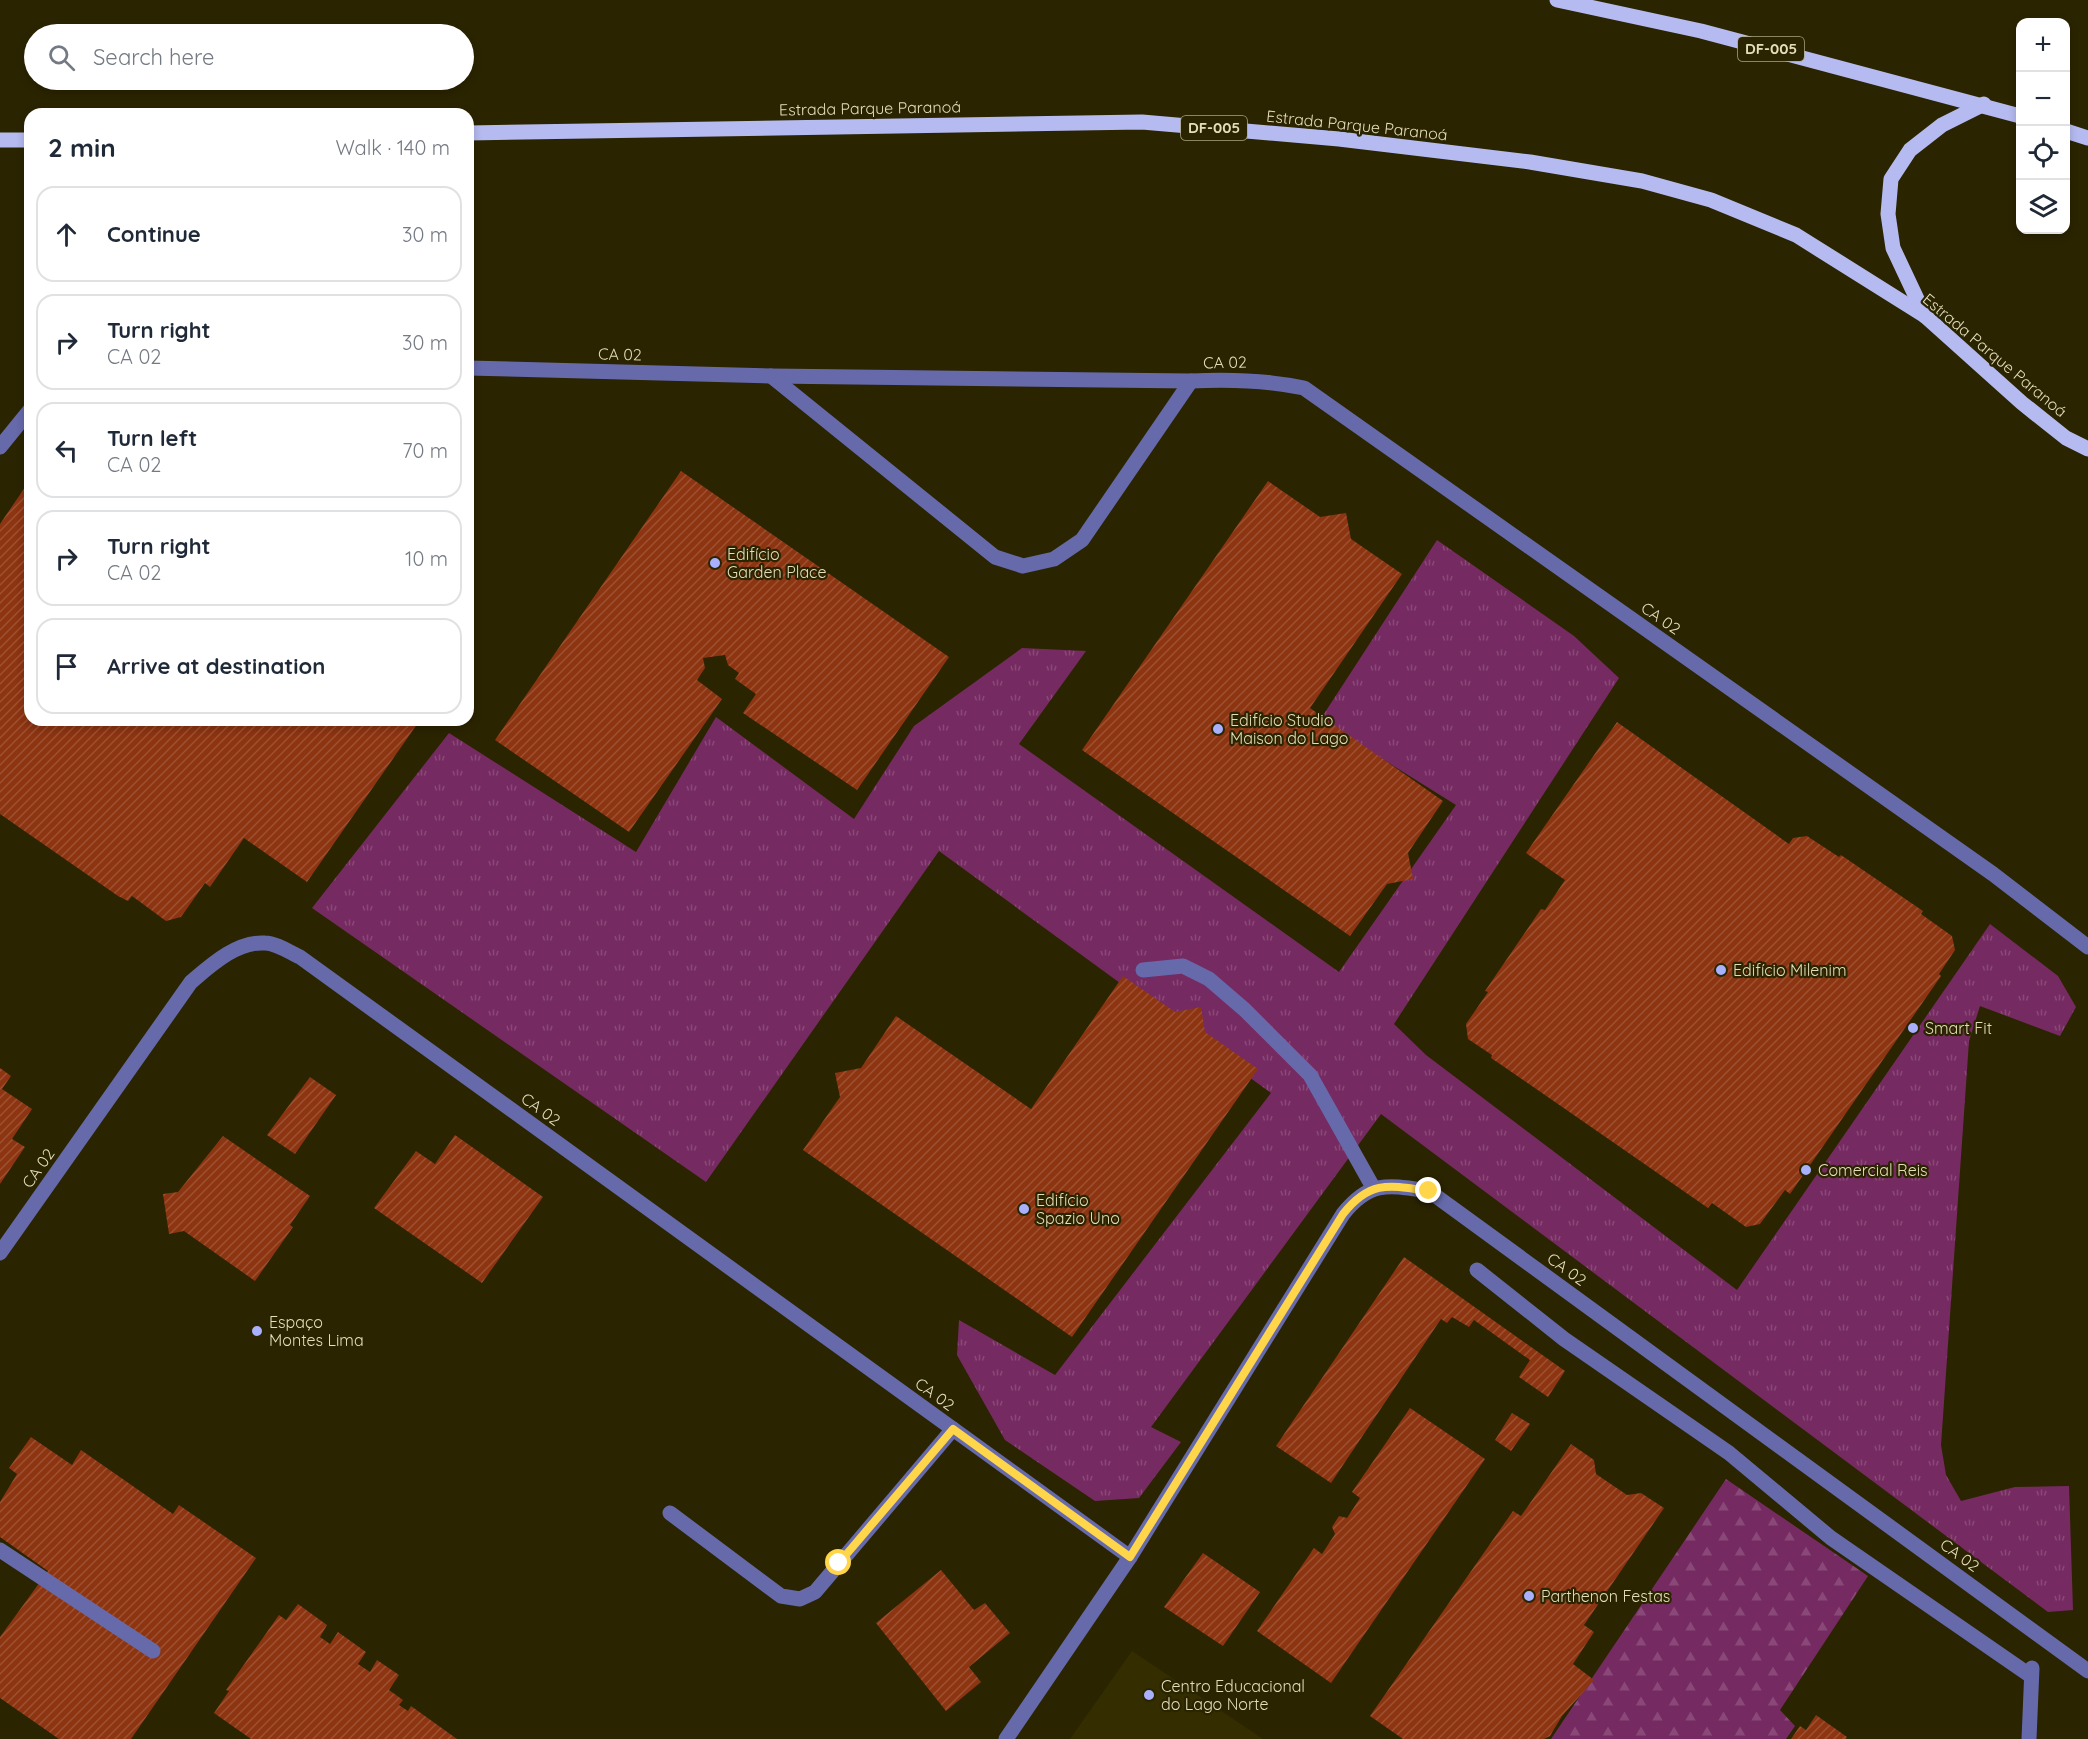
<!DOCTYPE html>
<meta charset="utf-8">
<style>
:root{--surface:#fff;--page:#f2f2f3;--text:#1f2937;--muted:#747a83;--line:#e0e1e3}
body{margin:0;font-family:Quicksand,sans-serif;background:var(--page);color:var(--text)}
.controls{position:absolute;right:18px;top:18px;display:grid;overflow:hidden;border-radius:12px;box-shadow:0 3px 9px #0003}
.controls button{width:54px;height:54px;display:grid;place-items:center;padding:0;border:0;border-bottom:2px solid var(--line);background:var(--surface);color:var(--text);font:30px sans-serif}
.stop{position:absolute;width:18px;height:18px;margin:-14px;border:4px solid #ffd54a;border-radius:50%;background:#fff}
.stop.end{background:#ffd54a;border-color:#fff;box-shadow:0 2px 6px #0008}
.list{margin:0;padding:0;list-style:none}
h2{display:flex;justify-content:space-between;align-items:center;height:78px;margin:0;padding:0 24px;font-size:26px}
h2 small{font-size:20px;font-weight:400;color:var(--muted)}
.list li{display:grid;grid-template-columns:39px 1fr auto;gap:18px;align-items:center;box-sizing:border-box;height:96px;margin:0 12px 12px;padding:0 12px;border:2px solid var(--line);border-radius:18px}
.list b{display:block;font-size:22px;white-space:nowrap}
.list p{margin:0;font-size:20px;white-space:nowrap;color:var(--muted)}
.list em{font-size:20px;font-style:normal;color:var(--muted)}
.icon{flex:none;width:33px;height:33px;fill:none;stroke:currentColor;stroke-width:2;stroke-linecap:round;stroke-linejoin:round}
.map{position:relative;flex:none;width:2088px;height:1739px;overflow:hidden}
.search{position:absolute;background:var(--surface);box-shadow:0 3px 9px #0003;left:24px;top:24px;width:450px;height:66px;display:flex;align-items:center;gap:15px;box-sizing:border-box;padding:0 21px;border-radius:33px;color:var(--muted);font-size:22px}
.panel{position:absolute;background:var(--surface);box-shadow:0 3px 9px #0003;left:24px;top:108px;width:450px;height:618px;border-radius:18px}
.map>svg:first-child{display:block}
.built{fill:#342d00}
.grass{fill:url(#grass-tufts)}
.forest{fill:url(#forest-firs)}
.building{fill:url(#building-hatch)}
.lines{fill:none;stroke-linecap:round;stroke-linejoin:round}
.minor{stroke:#666aab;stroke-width:15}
.major{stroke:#b5bbf0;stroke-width:15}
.route{stroke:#ffd54a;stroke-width:8}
.poi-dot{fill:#a9b0fc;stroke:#2b2400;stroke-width:2}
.labels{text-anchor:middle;stroke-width:4.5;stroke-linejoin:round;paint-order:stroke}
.shield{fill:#2b2400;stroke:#aca683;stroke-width:1.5}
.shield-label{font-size:15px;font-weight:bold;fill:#e4debb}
.street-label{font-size:16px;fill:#e4debb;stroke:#2b2400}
.poi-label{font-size:16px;fill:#e4debb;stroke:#2b2400;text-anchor:start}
</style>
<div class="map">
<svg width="2088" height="1739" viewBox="0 0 2088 1739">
<defs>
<pattern id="grass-tufts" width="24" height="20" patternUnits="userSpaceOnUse" patternTransform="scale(1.5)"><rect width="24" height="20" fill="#762a62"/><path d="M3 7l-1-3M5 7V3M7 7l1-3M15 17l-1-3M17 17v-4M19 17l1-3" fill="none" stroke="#894877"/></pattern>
<pattern id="forest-firs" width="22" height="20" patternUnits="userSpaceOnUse" patternTransform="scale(1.5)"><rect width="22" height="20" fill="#762a62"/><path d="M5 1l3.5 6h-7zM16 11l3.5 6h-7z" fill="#894877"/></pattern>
<pattern id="building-hatch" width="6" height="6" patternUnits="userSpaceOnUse" patternTransform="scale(1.5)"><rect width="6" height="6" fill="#8d3411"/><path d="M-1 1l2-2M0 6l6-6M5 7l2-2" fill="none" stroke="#9d5132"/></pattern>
</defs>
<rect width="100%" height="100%" fill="#2b2400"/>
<polygon class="built" points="1132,1651 1263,1739 1070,1739"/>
<polygon class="grass" points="1437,540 1574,636 1619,678 1394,1024 1426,1055 1737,1290 1990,924 2058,976 2076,1007 2060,1036 1980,1006 1969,1041 1941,1445 1946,1475 1961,1501 2015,1487 2069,1486 2073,1610 2048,1612 1381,1114 1151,1427 1181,1442 1139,1498 1095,1501 1005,1440 957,1355 959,1320 1055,1375 1271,1093 939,851 706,1182 312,908 449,733 636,852 716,717 854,819 914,726 1022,648 1086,651 1019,744 1339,972 1456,805 1320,720"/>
<polygon class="forest" points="1726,1479 1868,1576 1780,1710 1795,1726 1786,1739 1551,1739"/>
<g class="building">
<polygon points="681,471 949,657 857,790 743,713 756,694 735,679 739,673 728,665 725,655 703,658 705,668 697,680 722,699 629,832 495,740"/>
<polygon points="30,480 30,720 420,720 307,882 244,838 210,887 205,883 181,917 166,921 132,896 128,901 118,896 0,814 0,524"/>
<polygon points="1268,481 1320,517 1346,513 1351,539 1402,574 1310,708 1443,801 1408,853 1413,879 1387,884 1350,936 1082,750"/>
<polygon points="1617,722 1789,844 1793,838 1807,836 1839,857 1841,855 1923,911 1921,914 1952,936 1955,950 1939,974 1941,976 1790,1194 1785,1190 1760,1224 1746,1227 1712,1203 1708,1208 1500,1064 1491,1058 1492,1055 1468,1039 1466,1024 1488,992 1485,991 1541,909 1545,910 1565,880 1526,853"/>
<polygon points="1123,976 1175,1012 1201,1007 1205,1032 1258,1069 1072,1337 803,1150 840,1097 835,1073 861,1068 896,1016 1031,1109"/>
<polygon points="0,1068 11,1076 2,1089 32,1109 12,1139 25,1147 0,1184"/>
<polygon points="310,1077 336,1095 295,1154 267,1135"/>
<polygon points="455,1135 543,1197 482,1283 374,1208 416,1151 435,1164"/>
<polygon points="223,1136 310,1196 290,1225 293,1227 255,1281 184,1231 169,1234 163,1194 178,1192"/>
<polygon points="1404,1257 1565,1371 1548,1397 1519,1377 1530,1360 1474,1320 1469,1327 1452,1317 1447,1323 1441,1319 1331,1483 1276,1446"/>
<polygon points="1410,1408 1485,1459 1331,1683 1257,1631 1314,1548 1322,1554 1335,1534 1332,1527 1339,1516 1347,1518 1360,1498 1352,1492"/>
<polygon points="1512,1413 1530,1424 1511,1451 1495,1440"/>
<polygon points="31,1437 72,1465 81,1450 173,1514 179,1505 256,1558 131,1739 59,1739 0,1698 0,1637 48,1571 0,1537 0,1502 17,1474 9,1468"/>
<polygon points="1571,1444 1594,1460 1596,1474 1627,1495 1641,1493 1664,1508 1584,1625 1594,1632 1573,1664 1594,1680 1562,1716 1550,1736 1544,1739 1403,1739 1370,1716 1513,1511 1521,1516"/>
<polygon points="1203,1553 1260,1592 1223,1646 1164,1607"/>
<polygon points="941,1570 974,1610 985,1603 1010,1633 969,1667 981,1682 946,1711 876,1623"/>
<polygon points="298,1604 327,1625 320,1637 330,1644 338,1632 366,1652 358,1664 370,1672 377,1660 399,1675 389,1690 403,1700 399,1705 408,1711 411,1706 457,1739 251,1739 214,1713 229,1691 226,1690 279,1615 286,1620"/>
<polygon points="1816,1715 1847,1737 1846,1739 1791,1739 1800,1726 1806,1730"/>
</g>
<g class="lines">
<g class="minor">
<path d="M468 368 771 376 1191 381C1231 379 1266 380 1304 388L1993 874 2088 947"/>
<polyline points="771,376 995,557 1023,566 1054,559 1082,540 1191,381"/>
<polyline points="0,447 30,410"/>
<polyline points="1143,970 1183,966 1209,979 1245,1010 1310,1075 1374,1189"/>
<path d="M0 1253 191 982C211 965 237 941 265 943 276 943 291 953 300 957L1130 1557"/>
<polyline points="1477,1270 1564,1339 1729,1453 1831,1538 2031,1676"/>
<polyline points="670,1513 781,1596 800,1599 815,1592 953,1429"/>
<polyline points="0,1550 153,1651"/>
<path d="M1006 1739 1130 1557 1343 1214C1370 1180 1389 1185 1429 1191L2088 1671"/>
<polyline points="2029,1739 2032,1668"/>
</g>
<g class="major">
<polyline points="1557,0 1701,31 2020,116"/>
<polyline points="2066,131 2088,138"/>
<polyline points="468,133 1142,122 1339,139 1530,162 1642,181 1711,200 1796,235 1925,316 2022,403 2066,438 2088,449"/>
<polyline points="0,140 30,140"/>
<polyline points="1925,316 1893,248 1888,214 1891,179 1910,150 1942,125 1984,104"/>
</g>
</g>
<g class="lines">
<path class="route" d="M839 1563 953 1429 1130 1557 1343 1214C1370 1180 1389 1185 1429 1191"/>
</g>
<g class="poi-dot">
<circle cx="715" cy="563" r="6"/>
<circle cx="1218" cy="729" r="6"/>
<circle cx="1721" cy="970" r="6"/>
<circle cx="1913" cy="1028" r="6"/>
<circle cx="1806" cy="1170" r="6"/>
<circle cx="1024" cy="1209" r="6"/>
<circle cx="257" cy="1331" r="6"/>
<circle cx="1529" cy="1596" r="6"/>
<circle cx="1149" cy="1695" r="6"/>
</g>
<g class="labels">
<g class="shield">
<rect x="1738" y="37" width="66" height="24" rx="4.5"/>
<rect x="1181" y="116" width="66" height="24" rx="4.5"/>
</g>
<g class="shield-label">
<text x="1771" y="54">DF-005</text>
<text x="1214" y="133">DF-005</text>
</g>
<g class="street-label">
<text transform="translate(870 108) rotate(-1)" y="6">Estrada Parque Paranoá</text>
<text transform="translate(1357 125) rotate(6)" y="6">Estrada Parque Paranoá</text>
<text transform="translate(620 354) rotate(1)" y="6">CA 02</text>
<text transform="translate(1995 355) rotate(40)" y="6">Estrada Parque Paranoá</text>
<text transform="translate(1225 362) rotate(-1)" y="6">CA 02</text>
<text transform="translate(1661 618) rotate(35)" y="6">CA 02</text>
<text transform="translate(541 1109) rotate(36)" y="6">CA 02</text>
<text transform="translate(38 1168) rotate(-55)" y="6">CA 02</text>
<text transform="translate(1567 1269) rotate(36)" y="6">CA 02</text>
<text transform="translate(935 1394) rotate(36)" y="6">CA 02</text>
<text transform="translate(1960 1555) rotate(36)" y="6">CA 02</text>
</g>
<g class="poi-label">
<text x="727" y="560">Edifício<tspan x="727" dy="18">Garden Place</tspan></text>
<text x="1230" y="726">Edifício Studio<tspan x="1230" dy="18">Maison do Lago</tspan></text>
<text x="1733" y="976">Edifício Milenim</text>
<text x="1925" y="1034">Smart Fit</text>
<text x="1818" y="1176">Comercial Reis</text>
<text x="1036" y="1206">Edifício<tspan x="1036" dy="18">Spazio Uno</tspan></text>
<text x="269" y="1328">Espaço<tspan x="269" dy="18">Montes Lima</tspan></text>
<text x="1541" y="1602">Parthenon Festas</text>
<text x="1161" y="1692">Centro Educacional<tspan x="1161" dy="18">do Lago Norte</tspan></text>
</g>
</g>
</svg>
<div class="controls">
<button>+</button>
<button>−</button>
<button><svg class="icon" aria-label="locate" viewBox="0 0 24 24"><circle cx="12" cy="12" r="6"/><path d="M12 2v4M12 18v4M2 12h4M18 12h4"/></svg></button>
<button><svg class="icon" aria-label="layers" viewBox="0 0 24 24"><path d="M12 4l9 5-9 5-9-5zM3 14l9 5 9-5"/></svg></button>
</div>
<div class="stop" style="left:839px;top:1563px"></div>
<div class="stop end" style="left:1429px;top:1191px"></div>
<div class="search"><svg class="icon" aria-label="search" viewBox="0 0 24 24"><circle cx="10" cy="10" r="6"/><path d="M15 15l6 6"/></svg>Search here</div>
<section class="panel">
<h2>2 min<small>Walk · 140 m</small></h2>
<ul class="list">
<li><svg class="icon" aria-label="ahead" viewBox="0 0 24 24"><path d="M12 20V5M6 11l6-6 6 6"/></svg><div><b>Continue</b></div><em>30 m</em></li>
<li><svg class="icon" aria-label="right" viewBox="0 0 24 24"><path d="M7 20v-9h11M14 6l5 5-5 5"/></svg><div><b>Turn right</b><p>CA 02</p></div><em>30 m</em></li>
<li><svg class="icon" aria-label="left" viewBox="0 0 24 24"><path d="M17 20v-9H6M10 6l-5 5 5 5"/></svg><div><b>Turn left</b><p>CA 02</p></div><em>70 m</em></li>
<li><svg class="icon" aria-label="right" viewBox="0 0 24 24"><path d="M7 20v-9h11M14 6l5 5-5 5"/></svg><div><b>Turn right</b><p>CA 02</p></div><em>10 m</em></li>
<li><svg class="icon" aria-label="arrive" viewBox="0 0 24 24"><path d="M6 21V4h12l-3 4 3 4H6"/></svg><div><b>Arrive at destination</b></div></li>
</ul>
</section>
</div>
